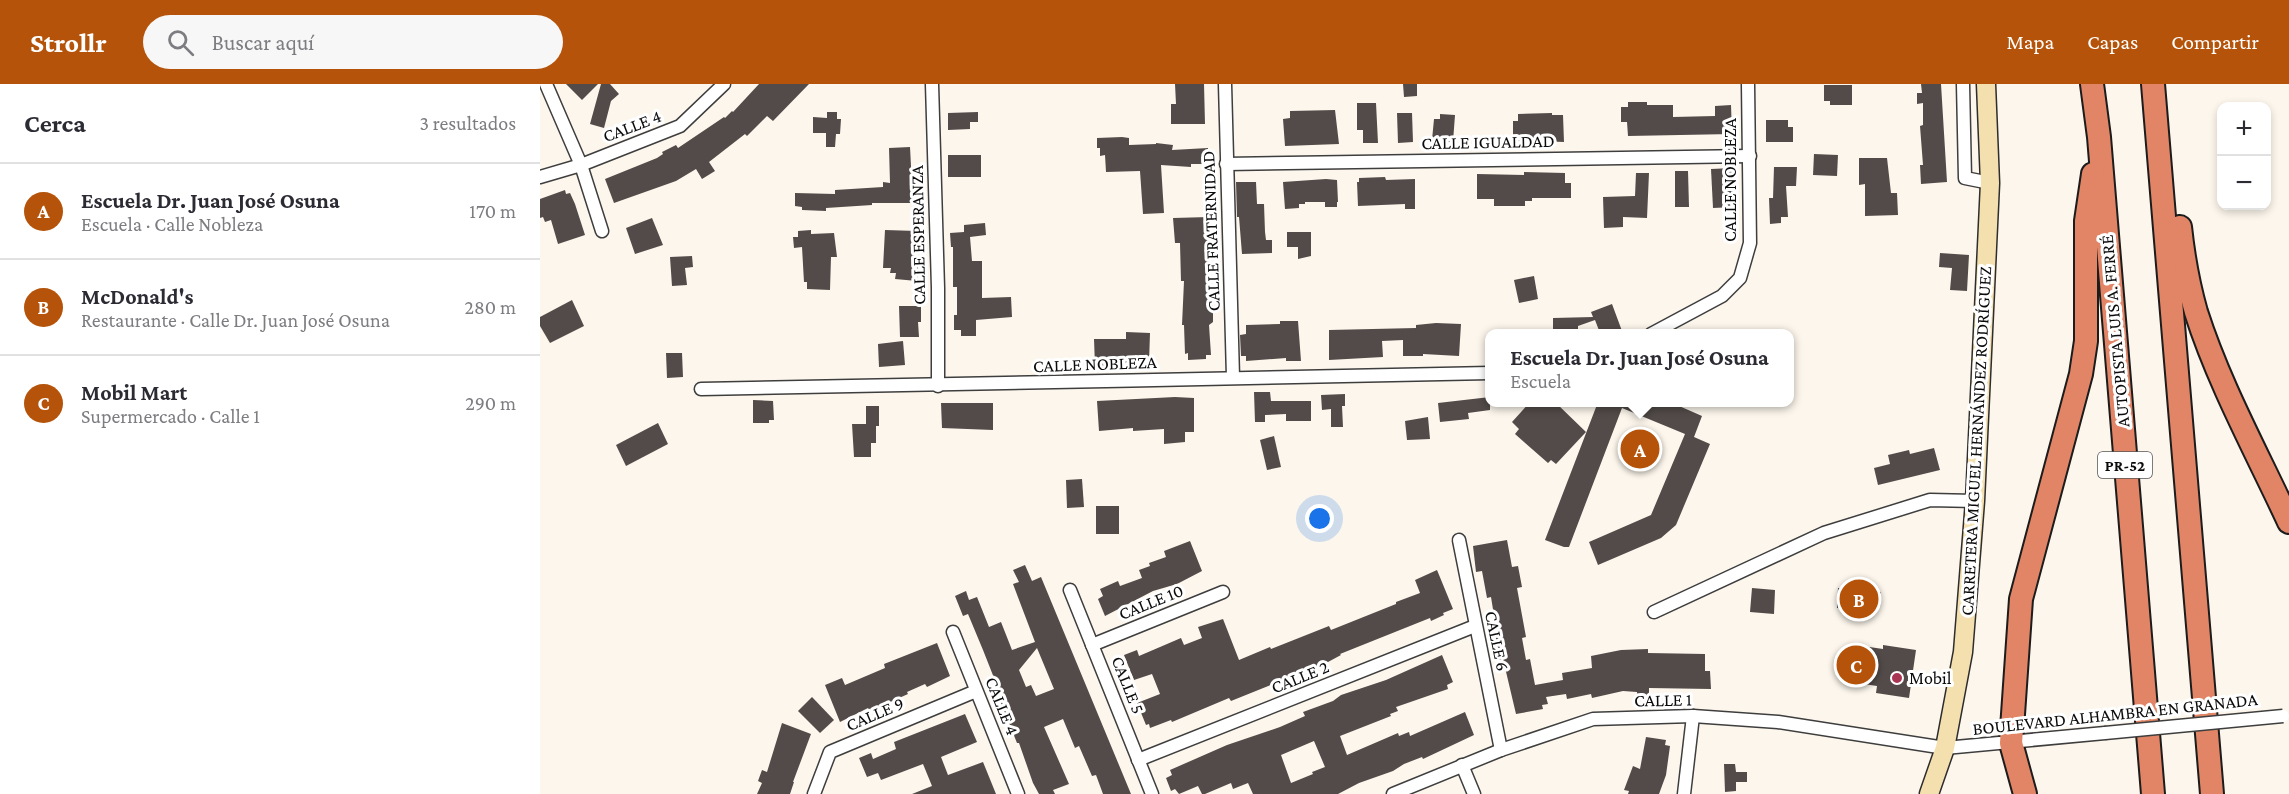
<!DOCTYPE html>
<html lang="es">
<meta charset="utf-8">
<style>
:root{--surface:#fff;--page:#f7f7f7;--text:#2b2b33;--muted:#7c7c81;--line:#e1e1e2;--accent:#b45309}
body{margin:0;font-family:"Crimson Pro",serif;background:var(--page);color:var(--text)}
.controls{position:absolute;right:18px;top:18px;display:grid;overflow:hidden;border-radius:12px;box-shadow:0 3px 9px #0003}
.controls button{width:54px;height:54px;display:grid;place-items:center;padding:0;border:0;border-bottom:2px solid var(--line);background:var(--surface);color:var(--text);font:30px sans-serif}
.you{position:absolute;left:780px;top:435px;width:21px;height:21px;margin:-15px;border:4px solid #fff;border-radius:50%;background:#1a73e8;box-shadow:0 0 0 9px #1a73e833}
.badge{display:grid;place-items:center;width:39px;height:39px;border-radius:50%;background:var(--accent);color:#fff;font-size:20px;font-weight:700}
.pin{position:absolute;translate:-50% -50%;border:3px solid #fff;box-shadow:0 2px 6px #0006}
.popup{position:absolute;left:945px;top:245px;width:309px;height:78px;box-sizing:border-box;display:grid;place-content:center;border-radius:12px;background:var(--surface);filter:drop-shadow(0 2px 4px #0005);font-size:20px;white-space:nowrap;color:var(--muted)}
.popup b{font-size:22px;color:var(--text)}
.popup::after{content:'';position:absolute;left:50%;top:100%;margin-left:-12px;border:12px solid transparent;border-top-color:var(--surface)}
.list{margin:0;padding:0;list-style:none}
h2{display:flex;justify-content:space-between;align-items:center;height:78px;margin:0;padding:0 24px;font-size:26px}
h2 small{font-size:20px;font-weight:400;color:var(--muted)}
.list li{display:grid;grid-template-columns:39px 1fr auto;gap:18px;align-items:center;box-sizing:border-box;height:96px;padding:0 24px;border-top:2px solid var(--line)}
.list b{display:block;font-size:22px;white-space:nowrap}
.list p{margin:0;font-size:20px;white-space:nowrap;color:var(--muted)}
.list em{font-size:20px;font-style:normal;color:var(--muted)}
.icon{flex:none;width:33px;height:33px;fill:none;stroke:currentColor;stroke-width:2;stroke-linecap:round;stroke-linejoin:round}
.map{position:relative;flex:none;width:1749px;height:710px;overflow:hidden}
header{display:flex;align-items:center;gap:36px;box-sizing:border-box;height:84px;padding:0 30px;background:var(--accent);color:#fff}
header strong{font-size:28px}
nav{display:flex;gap:33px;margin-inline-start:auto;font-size:21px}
.search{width:420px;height:54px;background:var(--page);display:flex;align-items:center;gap:15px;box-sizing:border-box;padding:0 21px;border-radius:33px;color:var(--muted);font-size:22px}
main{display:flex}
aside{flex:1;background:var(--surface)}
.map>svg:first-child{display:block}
.building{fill:#524b49;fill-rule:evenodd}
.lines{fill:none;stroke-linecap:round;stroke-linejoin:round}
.street-casing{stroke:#3e3e3e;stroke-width:15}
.secondary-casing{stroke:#2d2d2d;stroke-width:21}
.highway-casing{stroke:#1c1c1c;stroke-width:26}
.street{stroke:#fff;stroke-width:12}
.secondary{stroke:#f4dfaf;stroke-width:18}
.highway{stroke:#e18566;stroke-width:22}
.street-bridge-casing{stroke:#3e3e3e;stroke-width:15;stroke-linecap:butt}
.street-bridge{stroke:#fff;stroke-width:12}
.poi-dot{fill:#a83652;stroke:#fff;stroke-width:2}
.labels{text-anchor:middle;stroke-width:6;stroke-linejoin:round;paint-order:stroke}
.shield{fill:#fff;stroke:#545454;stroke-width:1.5}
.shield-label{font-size:16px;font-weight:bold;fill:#0b0b0b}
.street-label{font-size:18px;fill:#0b0b0b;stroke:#fff}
.poi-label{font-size:18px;fill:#0b0b0b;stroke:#fff;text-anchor:start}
</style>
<header>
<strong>Strollr</strong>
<div class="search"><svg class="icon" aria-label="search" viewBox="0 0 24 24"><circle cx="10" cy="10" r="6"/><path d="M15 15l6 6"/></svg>Buscar aquí</div>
<nav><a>Mapa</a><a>Capas</a><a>Compartir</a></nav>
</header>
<main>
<aside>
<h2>Cerca<small>3 resultados</small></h2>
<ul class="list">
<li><span class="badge">A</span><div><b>Escuela Dr. Juan José Osuna</b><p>Escuela · Calle Nobleza</p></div><em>170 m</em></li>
<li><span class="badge">B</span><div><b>McDonald's</b><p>Restaurante · Calle Dr. Juan José Osuna</p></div><em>280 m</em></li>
<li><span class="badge">C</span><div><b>Mobil Mart</b><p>Supermercado · Calle 1</p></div><em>290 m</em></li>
</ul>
</aside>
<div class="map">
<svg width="1749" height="710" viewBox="0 0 1749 710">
<rect width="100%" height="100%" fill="#fcf6ec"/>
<g class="building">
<polygon points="26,0 58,0 42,16"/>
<polygon points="61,0 70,0 79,10 71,17 64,44 50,40"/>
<polygon points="219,0 269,0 233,37 227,32 207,52 205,50 169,78 175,87 162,95 156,85 136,97 74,119 65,95 117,74 123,70 122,68 136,61 138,64 184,33 185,34 192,27 193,28"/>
<polygon points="635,0 664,0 665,40 631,40 631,20 636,20"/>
<polygon points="863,0 877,0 877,12 864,13"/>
<polygon points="1381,0 1401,0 1407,98 1381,100 1380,81 1383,81 1380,42 1383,41 1383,19 1377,20 1377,9 1382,9"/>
<polygon points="1284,1 1312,1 1312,21 1290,21 1290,17 1284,17"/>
<polygon points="1088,18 1107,18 1107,21 1133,21 1133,33 1175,32 1175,22 1191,21 1192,50 1088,52 1087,38 1081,38 1081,23 1088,23"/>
<polygon points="817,19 836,19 838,59 823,59 823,46 817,46"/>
<polygon points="795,26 799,60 745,62 743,35 750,34 750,27"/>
<polygon points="287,28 297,28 297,35 301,35 300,50 296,50 295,63 286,63 286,49 273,49 273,33 287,34"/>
<polygon points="438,28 438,38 430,38 430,45 408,46 408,29"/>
<polygon points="857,29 872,29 873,58 858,59"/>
<polygon points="1012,29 1012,31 1023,31 1024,58 973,56 973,37 978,37 978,30"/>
<polygon points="900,30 915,31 913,58 892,56 894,35 900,35"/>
<polygon points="1226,36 1248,36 1248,43 1253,43 1253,58 1226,58"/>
<polygon points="582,53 589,54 589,61 616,60 616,59 633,61 632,66 668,64 668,80 651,80 651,83 621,81 624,129 603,130 600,87 566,88 565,71 560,72 560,64 557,64 557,54"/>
<polygon points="370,63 372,101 377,101 376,119 332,119 332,121 286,124 286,127 262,126 262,123 255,122 255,109 295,110 295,106 343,103 343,98 350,99 349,64"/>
<polygon points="1274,70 1298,71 1297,92 1273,91"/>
<rect x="408" y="71" width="33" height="22"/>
<polygon points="1319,74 1347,74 1351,109 1357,109 1358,131 1325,132 1325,100 1319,101"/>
<polygon points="1234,83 1257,83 1256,102 1246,102 1248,133 1241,133 1241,139 1230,140 1229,114 1233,114"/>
<polygon points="1193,84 1195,123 1173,124 1171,85"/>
<polygon points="1135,87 1148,87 1149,123 1135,123"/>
<polygon points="984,88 1025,89 1025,99 1031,99 1031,114 992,114 992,117 985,117 985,122 954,122 954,115 937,115 937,90 984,91"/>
<polygon points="1096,89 1109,89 1107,134 1083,133 1083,143 1064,144 1063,113 1095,112"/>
<polygon points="845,93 846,96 875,95 875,125 865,125 865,120 818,122 817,98 819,98 819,94"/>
<polygon points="786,95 797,96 798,118 797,118 797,123 785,123 785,118 765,118 765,120 759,120 759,124 745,125 743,98"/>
<polygon points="696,98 716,98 717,120 724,120 725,148 726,156 732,156 732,169 702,170 699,133 697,133"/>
<polygon points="25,106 26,110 30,109 35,120 45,151 18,160 11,136 5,138 3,133 0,134 0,115"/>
<polygon points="669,133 668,209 673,209 673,238 669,241 671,271 666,271 666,275 648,276 648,269 645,270 644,241 642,241 644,197 641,197 640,159 635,159 633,134"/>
<polygon points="112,134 123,161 95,170 86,144"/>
<polygon points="445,139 446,151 430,153 432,177 442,177 442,214 471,213 472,233 436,236 436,252 421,252 421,246 414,246 414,231 417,231 417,203 413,203 413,163 411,163 410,149 424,148 424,141"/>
<polygon points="271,146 271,150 294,149 297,173 291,173 290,206 267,205 267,198 264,198 262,163 254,164 253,153 258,153 258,147"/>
<polygon points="345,146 377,147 374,183 378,183 377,197 355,195 356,189 350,189 351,184 343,184"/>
<polygon points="747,148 771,148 771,172 758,175 758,163 747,163"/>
<polygon points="1400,169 1429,171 1427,207 1410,206 1412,184 1399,183"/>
<polygon points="152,172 153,183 145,184 147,201 132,202 130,173"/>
<polygon points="994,192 998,215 979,219 974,196"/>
<polygon points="32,216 44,242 10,259 0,242 0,233"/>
<polygon points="1072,220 1082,247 1076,249 1060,249 1055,236 1038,242 1038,249 1013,249 1013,234 1053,233 1051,228"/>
<polygon points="359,222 381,222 381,238 378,238 379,253 360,253"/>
<polygon points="740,237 758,237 761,277 746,277 746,274 706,277 706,272 701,272 700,251 706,250 706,241 740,240"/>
<polygon points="896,239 921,240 919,272 883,270 883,272 863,272 863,256 842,257 843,273 789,276 789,246 876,244 876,241"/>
<polygon points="586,248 610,249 609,279 579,278 579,282 555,282 554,255 586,255"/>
<polygon points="363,257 365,281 339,283 338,260"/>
<polygon points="126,269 142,269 143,293 127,294"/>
<polygon points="714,308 730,308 731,317 771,317 771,337 746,337 746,330 725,331 725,338 715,338"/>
<polygon points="805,310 805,322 802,322 803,343 791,343 791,325 782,326 781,311"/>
<polygon points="635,313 654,314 654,348 645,348 645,358 624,360 624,345 593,347 593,344 559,347 557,317"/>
<polygon points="950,313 950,326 928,329 929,335 900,338 898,319"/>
<polygon points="213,316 233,317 234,336 229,336 229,339 213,339"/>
<polygon points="990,318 1015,318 1046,348 1016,380 1011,376 1008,379 975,350 979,345 972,338"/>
<polygon points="1058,318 1130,318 1162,332 1154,353 1170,360 1136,441 1121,454 1058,481 1049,458 1111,431 1145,350 1082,324 1029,463 1024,463 1005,456"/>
<polygon points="401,319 453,319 453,346 402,344"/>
<polygon points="326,322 339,322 339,342 336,342 336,359 331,359 331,373 314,373 312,340 326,340"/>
<polygon points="888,333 890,355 867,356 865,337"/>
<polygon points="118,339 128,360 86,382 76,361"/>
<polygon points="734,352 741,383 727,386 720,356"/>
<polygon points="1394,364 1400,386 1338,401 1334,384 1350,380 1348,371 1369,366 1370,370"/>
<polygon points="542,395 544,423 527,424 526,396"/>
<rect x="556" y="422" width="23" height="28"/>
<polygon points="967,456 972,483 978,482 982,503 977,504 986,553 982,554 986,576 990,575 995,601 1023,596 1022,589 1052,584 1051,572 1081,566 1108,565 1108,569 1165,570 1165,587 1170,587 1171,605 1109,604 1109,612 1097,612 1097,608 1083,607 1052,614 1051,610 1027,615 1026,610 1006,613 1008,620 1002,621 1003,625 976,630 963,575 959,576 955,550 957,550 951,513 947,514 942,487 936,488 933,462"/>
<polygon points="650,457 662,487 637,500 613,507 565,532 558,515 563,512 560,505 578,497 580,502 602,494 599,486 610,482 609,479 626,473 624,467"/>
<path d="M485 481 492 497 501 493 591 710H563L556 691 552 692 539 662 535 664 523 635 504 643 529 700 513 706 515 710H499L493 699 479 659H477L461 619 458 604 443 566 428 530 423 532 415 512 426 507 429 516 437 513 449 543 461 538 472 566 495 558 473 500 479 498 473 486ZM497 564 514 605 496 612 491 601 486 603 479 586Z"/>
<polygon points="897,486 913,525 903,529 904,531 891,537 890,534 800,570 801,571 788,578 691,617 689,614 632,638 631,636 610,644 609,640 606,641 597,619 620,610 612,590 594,596 584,571 597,566 599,572 641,554 644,561 662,554 658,543 683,535 699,576 730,563 731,565 789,542 791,546 856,520 856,518 880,509 875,496"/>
<polygon points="1212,504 1235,506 1234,530 1210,528"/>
<polygon points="1298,504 1341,508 1340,523 1330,523 1330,525 1297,524"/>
<polygon points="397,559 410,592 387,603 385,600 367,608 368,610 339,623 329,627 328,624 300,638 285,601 302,594 305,601 345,584 344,580"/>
<polygon points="1309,560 1343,565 1343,561 1376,566 1369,614 1336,609 1337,602 1304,597"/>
<path d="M902 571 913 598 907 601 908 605 856 623 858 627 850 630 851 632 800 652 807 671 858 649 859 652 869 648 870 652 925 628 934 651 883 675 882 673 864 680 853 687 819 699 798 710H713L708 699 693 705 691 699 665 710H662L658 702 639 710 635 705 631 707 626 694 632 691 630 686 687 661 740 643 765 632 763 628 793 617 801 611 846 596ZM774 657 785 683 772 688 773 690 751 699 741 671Z"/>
<polygon points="272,613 294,636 280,649 258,627"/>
<polygon points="425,630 437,658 401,673 408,691 443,678 456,710 372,710 392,702 383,680 341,696 338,689 327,693 319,674 331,669 333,675 356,665 354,658"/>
<polygon points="242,639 271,650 253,698 254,698 250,710 217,710 222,699 218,697 222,686 227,688"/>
<polygon points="1106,653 1126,656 1125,661 1130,662 1126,691 1119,710 1088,710 1089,707 1084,706 1093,682 1100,685"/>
<polygon points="1184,680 1195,680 1196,688 1207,688 1207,698 1196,698 1196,707 1185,708"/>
</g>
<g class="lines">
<g class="street-casing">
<g id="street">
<polyline points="6,0 41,81 62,147"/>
<polyline points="392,0 398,204 398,302"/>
<polyline points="685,0 693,293"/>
<polyline points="1423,0 1425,94 1450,99"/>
<polyline points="686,80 1210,72"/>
<polyline points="0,93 41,81 140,42 184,0"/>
<polyline points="1111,250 1182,212 1200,194 1210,159 1208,0"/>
<path d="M161 305C424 302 687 293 950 289"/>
<polyline points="919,456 961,666"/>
<polyline points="530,506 612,710"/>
<polyline points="1114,528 1284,449 1390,416 1435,417"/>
<polyline points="413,548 478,710"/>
<polyline points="552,561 683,508"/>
<polyline points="598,676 935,542"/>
<polyline points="922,681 934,710"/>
<polyline points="274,710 290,668 436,607"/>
<polyline points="853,710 961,666 1053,635 1153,632 1238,638 1405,664 1565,649"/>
<polyline points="1144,710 1153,632"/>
</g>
</g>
<g class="secondary-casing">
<polyline id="secondary" points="1389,710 1405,664 1423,568 1435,417 1450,99 1446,0"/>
</g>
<g class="highway-casing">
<g id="highway">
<polyline points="1552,0 1559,53 1613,710"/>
<polyline points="1613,0 1672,710"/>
<path d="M1640 143C1643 171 1648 200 1656 228 1679 300 1717 369 1749 438"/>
<polyline points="1485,710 1471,659 1481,515 1541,290 1546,257 1546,137 1553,90"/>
</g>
</g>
<use href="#street" class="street"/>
<use href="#secondary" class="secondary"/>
<use href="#highway" class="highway"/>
<g class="street-bridge-casing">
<polyline id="street-bridge" points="1565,649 1743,632"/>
</g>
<use href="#street-bridge" class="street-bridge"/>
</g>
<circle class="poi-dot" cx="1357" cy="594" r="6"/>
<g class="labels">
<rect class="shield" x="1558" y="368" width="54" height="26" rx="4.5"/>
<g class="shield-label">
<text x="1585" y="387">PR-52</text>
</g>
<g class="street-label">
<text transform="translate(92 42) rotate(-21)" y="6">CALLE 4</text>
<text transform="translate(948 58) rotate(-1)" y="6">CALLE IGUALDAD</text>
<text transform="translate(1190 96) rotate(-90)" y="6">CALLE NOBLEZA</text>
<text transform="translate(671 147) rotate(-92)" y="6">CALLE FRATERNIDAD</text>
<text transform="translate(378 151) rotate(-91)" y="6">CALLE ESPERANZA</text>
<text transform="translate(1575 247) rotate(-95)" y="6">AUTOPISTA LUIS A. FERRÉ</text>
<text transform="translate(555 280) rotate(-2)" y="6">CALLE NOBLEZA</text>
<text transform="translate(1436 357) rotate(-87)" y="6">CARRETERA MIGUEL HERNÁNDEZ RODRÍGUEZ</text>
<text transform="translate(611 518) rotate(-22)" y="6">CALLE 10</text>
<text transform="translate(957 557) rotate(78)" y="6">CALLE 6</text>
<text transform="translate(760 593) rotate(-22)" y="6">CALLE 2</text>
<text transform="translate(588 601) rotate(68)" y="6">CALLE 5</text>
<text transform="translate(1123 616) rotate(-1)" y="6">CALLE 1</text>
<text transform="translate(462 622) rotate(68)" y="6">CALLE 4</text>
<text transform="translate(335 630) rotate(-23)" y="6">CALLE 9</text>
<text transform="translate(1575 630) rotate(-6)" y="6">BOULEVARD ALHAMBRA EN GRANADA</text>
</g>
<g class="poi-label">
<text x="1369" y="600">Mobil</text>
</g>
</g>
</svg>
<div class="controls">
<button>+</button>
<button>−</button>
</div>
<div class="you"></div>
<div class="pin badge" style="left:1100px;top:365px">A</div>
<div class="popup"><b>Escuela Dr. Juan José Osuna</b>Escuela</div>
<div class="pin badge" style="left:1319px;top:515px">B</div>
<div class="pin badge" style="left:1316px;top:581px">C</div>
</div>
</main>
